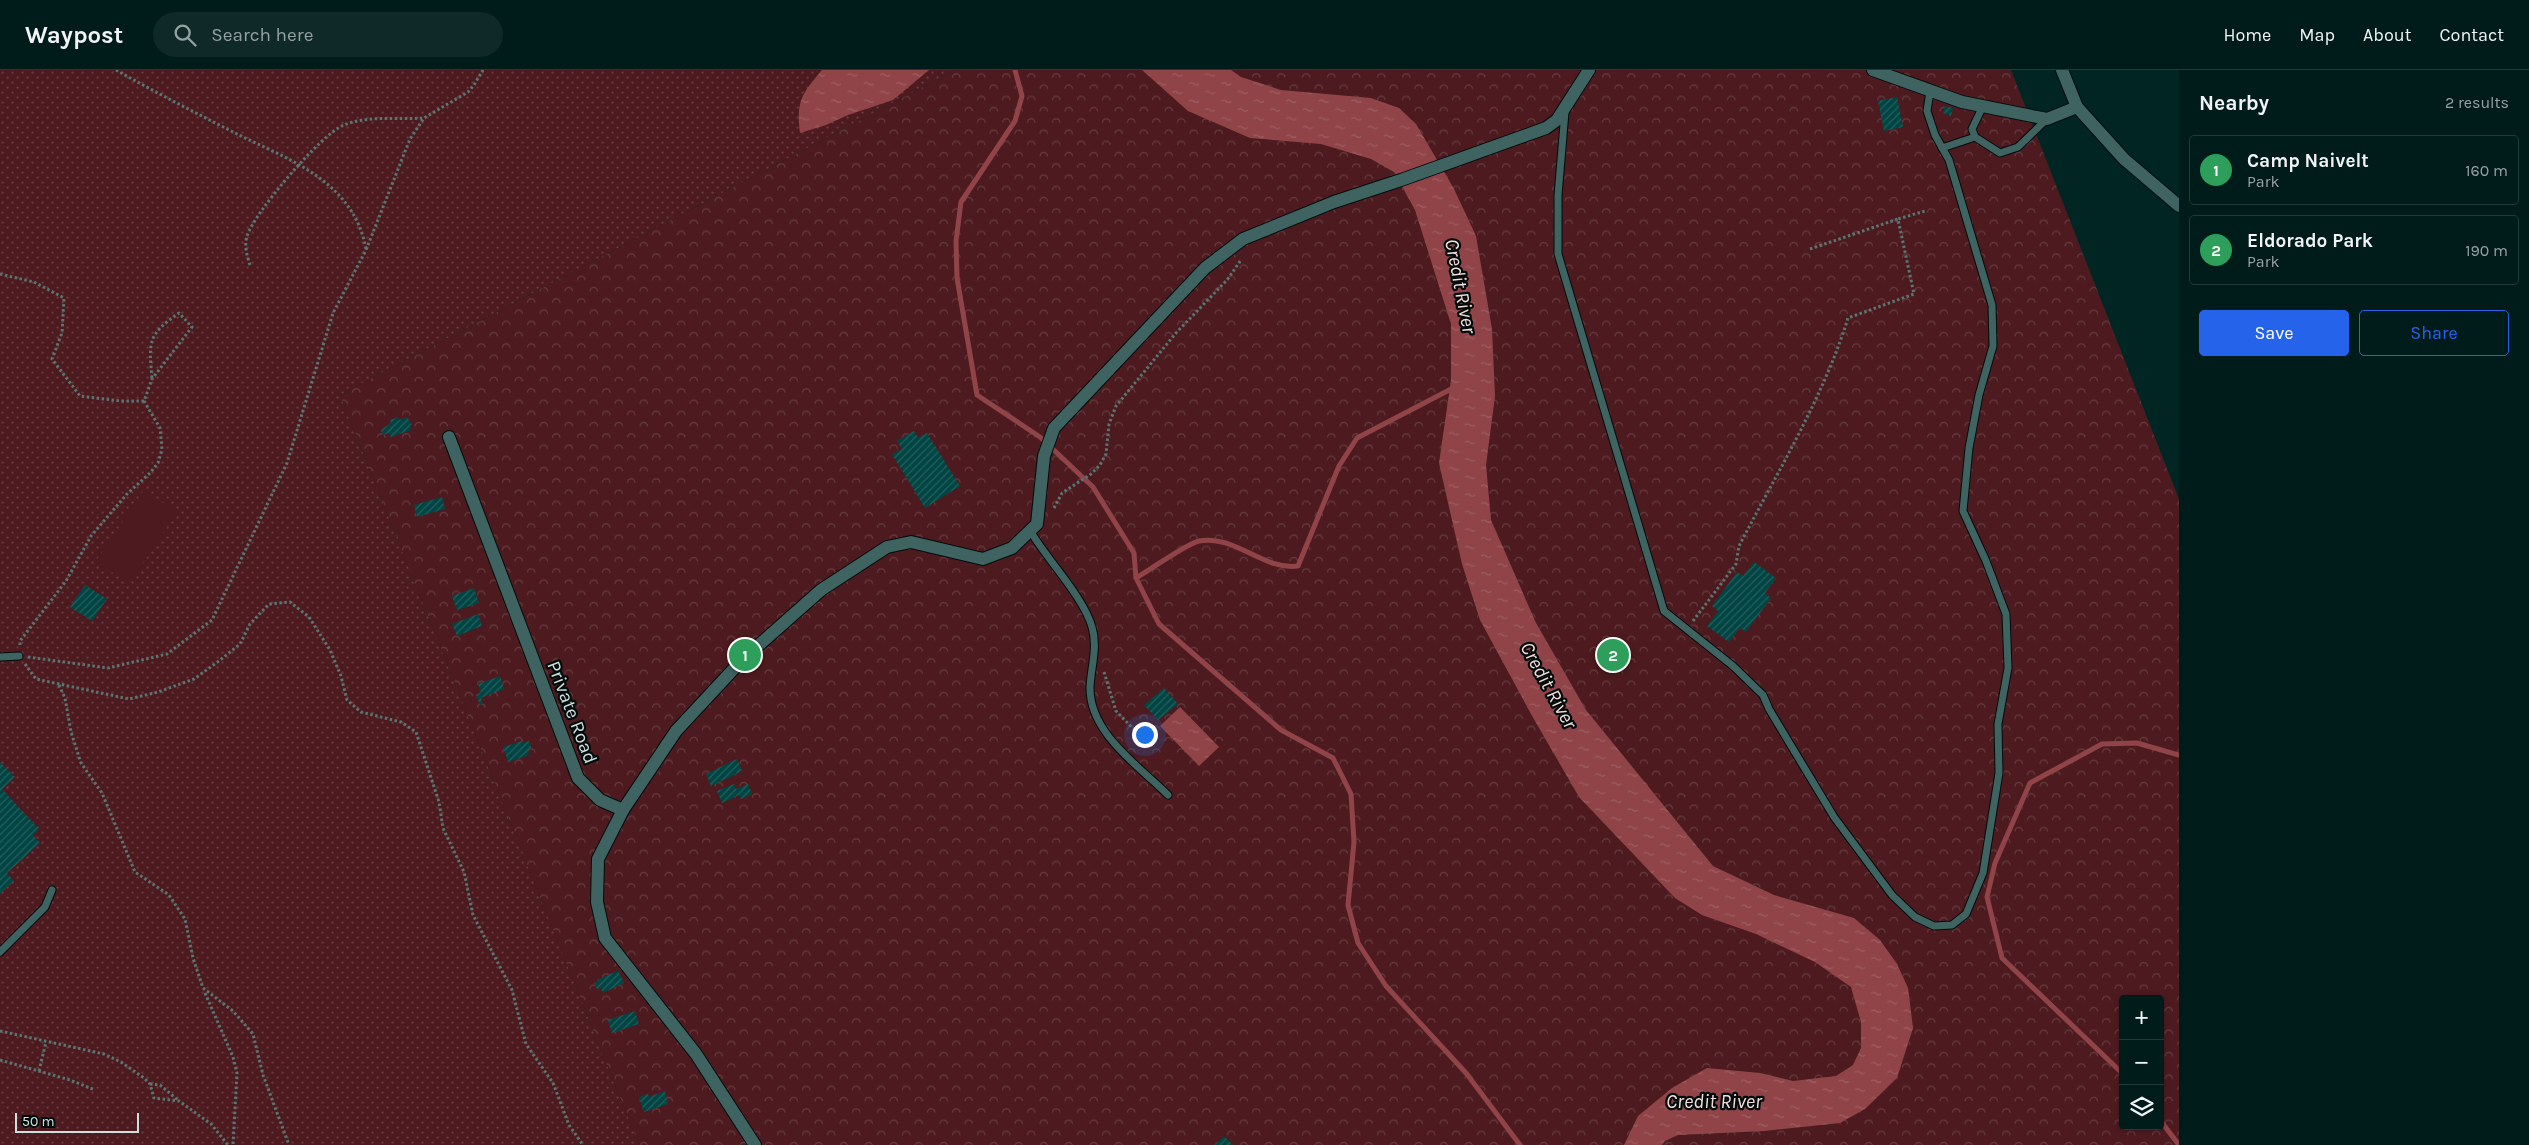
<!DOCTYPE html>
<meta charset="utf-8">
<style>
:root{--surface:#001c1a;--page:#0e2927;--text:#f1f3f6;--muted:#95a1a2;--line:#223a39;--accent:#2563eb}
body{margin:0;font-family:Karla,sans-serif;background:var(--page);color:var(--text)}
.controls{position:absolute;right:15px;bottom:15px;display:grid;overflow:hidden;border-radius:5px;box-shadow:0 1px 4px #0004}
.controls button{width:45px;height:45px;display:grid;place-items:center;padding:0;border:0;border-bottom:1px solid var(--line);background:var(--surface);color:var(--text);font:25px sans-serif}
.scale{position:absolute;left:15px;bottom:12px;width:124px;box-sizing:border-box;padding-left:5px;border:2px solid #cde0df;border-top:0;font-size:14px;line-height:18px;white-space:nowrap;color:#cde0df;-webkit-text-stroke:4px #010b0a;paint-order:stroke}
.you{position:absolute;left:1144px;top:664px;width:18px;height:18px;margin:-12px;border:4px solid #fff;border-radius:50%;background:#1a73e8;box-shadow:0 0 0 8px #1a73e833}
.badge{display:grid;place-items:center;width:32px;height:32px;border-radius:50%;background:var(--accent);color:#fff;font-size:16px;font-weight:700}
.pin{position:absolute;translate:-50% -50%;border:2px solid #fff;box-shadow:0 1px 5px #0006}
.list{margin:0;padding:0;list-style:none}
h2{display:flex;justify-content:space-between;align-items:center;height:65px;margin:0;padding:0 20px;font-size:21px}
h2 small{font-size:16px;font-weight:400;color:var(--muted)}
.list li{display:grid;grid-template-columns:32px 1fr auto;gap:15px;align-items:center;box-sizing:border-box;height:70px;margin:0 10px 10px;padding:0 10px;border:1px solid var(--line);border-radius:5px}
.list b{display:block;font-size:19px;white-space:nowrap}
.list p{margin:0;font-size:16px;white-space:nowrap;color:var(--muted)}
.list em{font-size:16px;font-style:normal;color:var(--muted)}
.actions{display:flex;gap:10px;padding:15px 20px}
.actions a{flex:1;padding:11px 0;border:1px solid var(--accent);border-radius:5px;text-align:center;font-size:18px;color:var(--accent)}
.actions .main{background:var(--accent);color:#fff}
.icon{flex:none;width:28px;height:28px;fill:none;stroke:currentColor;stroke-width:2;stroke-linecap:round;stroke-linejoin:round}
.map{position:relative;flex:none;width:2179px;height:1075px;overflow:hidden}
header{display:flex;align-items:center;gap:30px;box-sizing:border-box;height:70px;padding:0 25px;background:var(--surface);border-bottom:1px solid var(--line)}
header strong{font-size:24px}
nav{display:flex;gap:28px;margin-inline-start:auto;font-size:18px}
.search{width:350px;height:45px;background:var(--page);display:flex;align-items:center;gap:12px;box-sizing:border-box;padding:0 18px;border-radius:28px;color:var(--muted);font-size:19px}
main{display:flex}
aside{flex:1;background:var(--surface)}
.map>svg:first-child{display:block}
.grass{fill:url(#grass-dots)}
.park{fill:url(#park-crowns);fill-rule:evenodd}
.pitch{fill:#4d1b1f}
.water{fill:url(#water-ripples)}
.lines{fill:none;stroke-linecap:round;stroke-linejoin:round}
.stream{stroke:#904448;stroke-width:5}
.building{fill:url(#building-hatch)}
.service-casing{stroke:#000c0c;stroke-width:9}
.minor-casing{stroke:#000c0c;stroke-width:14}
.tertiary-casing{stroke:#000c0c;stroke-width:14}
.path{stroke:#597675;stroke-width:3;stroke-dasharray:2.5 2.5;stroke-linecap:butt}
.service{stroke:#3f6361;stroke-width:7}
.minor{stroke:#3f6361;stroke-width:12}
.tertiary{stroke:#3f6361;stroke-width:12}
.labels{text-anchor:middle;stroke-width:4.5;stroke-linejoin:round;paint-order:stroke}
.street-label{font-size:19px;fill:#cde0df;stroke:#010b0a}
.water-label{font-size:20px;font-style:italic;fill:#f5dddd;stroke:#010b0a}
</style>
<header>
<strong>Waypost</strong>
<div class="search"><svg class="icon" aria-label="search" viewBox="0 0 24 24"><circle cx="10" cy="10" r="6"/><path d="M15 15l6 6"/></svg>Search here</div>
<nav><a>Home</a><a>Map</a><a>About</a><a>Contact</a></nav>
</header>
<main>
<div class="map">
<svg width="2179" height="1075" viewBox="0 0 2179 1075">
<defs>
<pattern id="grass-dots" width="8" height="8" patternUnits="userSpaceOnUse" patternTransform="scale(1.25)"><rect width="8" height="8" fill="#4d1b1f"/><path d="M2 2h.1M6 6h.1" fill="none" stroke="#653c3f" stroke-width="1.8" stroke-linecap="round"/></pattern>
<pattern id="park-crowns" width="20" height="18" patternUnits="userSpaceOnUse" patternTransform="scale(1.25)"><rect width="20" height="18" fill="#4d1b1f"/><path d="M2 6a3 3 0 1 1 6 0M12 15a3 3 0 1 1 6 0" fill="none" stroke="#653c3f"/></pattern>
<pattern id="water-ripples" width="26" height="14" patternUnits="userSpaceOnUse" patternTransform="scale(1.25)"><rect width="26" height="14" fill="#904448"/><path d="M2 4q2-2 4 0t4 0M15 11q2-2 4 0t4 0" fill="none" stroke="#9e5f62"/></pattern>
<pattern id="building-hatch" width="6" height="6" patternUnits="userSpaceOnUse" patternTransform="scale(1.25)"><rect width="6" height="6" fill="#004543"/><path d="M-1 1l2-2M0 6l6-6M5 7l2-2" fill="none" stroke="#24605e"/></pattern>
</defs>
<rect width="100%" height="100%" fill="#002523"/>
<polygon class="grass" points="0,0 955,0 340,325 639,1075 0,1075"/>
<path class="park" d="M955 0H2011L2179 429V1075H639L340 325ZM2123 929H2160V1056H2123Z"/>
<polygon class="pitch" points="144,420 177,442 129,514 96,491"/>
<g class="water">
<path d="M822 0H929L893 30 848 45 826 55 800 63C796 30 802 24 822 0Z"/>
<polygon points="1142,0 1231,0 1241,7 1281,20 1371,28 1399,38 1416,54 1454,119 1476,166 1492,259 1495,326 1486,395 1491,450 1536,553 1586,640 1713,796 1774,825 1854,848 1880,870 1897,894 1908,918 1913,958 1897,1008 1865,1039 1840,1053 1764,1061 1678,1065 1665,1071 1662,1075 1624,1075 1638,1046 1672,1018 1707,998 1760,1003 1793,1011 1836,1006 1853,995 1861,978 1861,952 1851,917 1815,892 1756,864 1702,845 1675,828 1579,727 1531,644 1480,550 1462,494 1439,393 1451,310 1451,254 1415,140 1394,102 1371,89 1321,74 1250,68 1188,41"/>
<polygon points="1180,637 1219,677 1199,696 1160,656"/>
</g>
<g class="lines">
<g class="stream">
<polyline points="1015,0 1022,26 1015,51 961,132 956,171 957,208 977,325 1040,367 1093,417 1134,483 1136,508 1159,554 1281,660 1333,688 1351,724 1354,772 1348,835 1358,873 1386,916 1466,1003 1520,1075"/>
<path d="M1136 508C1148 501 1188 473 1199 471 1235 464 1263 501 1298 496L1339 396 1357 368 1455 317"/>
<polyline points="2123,1004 2002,888 1987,827 1995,793 2030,713 2102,674 2137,673 2179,685"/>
<polyline points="2160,1050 2179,1075"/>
</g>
</g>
<g class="building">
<polygon points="1897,27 1903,57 1884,61 1878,31"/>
<polygon points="1945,36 1953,38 1951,46 1943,43"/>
<polygon points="398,347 399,350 407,347 412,355 410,355 411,360 391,367 389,363 383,365 381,360 391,353 390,350"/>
<polygon points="914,361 918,368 927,363 960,416 925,438 892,384 902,379 897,371"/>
<polygon points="442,427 445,439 417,447 414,435"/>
<polygon points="1754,492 1776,508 1765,523 1771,528 1746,562 1740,558 1729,572 1707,556 1718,541 1712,536 1737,502 1743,506"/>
<polygon points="85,515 107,529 92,551 70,537"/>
<polygon points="474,518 479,533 457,540 452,526"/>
<polygon points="478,544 482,556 457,566 452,554"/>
<polygon points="500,606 504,619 481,628 483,634 480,635 476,625 481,622 478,614"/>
<polygon points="1164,618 1178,634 1158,650 1144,635"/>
<polygon points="522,671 523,673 529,671 532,679 528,680 529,685 508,692 503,677"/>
<polygon points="737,689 742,701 711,716 706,704"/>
<polygon points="0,692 15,707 2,719 39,759 33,765 40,773 7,803 14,811 0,824"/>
<polygon points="734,714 736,719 748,714 752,724 741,729 739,725 722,733 717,721"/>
<polygon points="615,902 619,902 624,913 603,923 601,918 597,919 594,913 598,912 597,910"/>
<polygon points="635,941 639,954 612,963 608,950"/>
<polygon points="665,1021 668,1034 644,1042 639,1027 648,1024 649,1027"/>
<polygon points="1224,1066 1233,1075 1215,1075"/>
</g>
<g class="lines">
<g class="service-casing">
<g id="service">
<polyline points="1983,36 1972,59 1975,67 2000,83 2018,77 2047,49"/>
<polyline points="1565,42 1558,125 1558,184 1664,541 1733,596 1763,625 1769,639 1834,747 1892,825 1915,847 1934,856 1952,855 1966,844 1983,803 1999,703 1998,654 2008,598 2006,544 1986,491 1963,441 1969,378 1979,325 1993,276 1992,235 1949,90 1935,65 1927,41 1930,21"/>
<polyline points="1942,78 1975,67"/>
<path d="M1031 462C1048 491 1083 526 1092 557 1098 577 1091 597 1090 617 1089 663 1139 696 1168 725"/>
<polyline points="0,587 19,586"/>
<polyline points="0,882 45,837 52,820"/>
</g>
</g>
<g class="minor-casing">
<g id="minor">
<polyline points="1873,0 1962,32 2047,49 2077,37"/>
<polyline points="449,367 578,708 600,730 623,740"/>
<polyline points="755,1075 696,984 605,868 597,832 598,789 623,740 676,661 742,590 821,520 887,477 911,472 983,489 1012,478 1037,454 1044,386 1054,358 1205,198 1243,169 1334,132 1401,110 1546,58 1557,50 1589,0"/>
</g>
</g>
<g class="tertiary-casing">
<polyline id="tertiary" points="2062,0 2077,37 2124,89 2179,136"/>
</g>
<g class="path">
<path d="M116 0C153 21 192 41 231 61 286 89 353 109 366 179"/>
<polyline points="1810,179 1898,149"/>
<path d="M250 195C247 186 244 175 247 166 254 143 322 63 344 55 368 45 398 50 424 48"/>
<path d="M0 204 34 212 64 228 62 263 52 289 80 326 120 331H144L152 309 192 257 179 243C147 265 149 272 152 309"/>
<polyline points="1054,438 1062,423 1091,404 1100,395 1106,384 1109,354 1116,336 1176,263 1227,210 1241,190"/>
<path d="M1693 551 1736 494 1739 476C1777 403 1824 326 1848 248L1914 224 1898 149 1925 141"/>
<polyline points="20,575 20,571 66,511 91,466 127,424 150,403 158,393 162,379 160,358 144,331"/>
<polyline points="28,587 108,598 167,584 212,550 287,393 333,243 366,180 410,69 424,48 468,22 474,15 483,0"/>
<polyline points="25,594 36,609 129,629 158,622 194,609 219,591 240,574 250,554 269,534 290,532 309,547 330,580 341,606 347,630 361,642 401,652 416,662 439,732 443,758 464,802 473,845 512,920 526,974 553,1013 569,1055 583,1075"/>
<polyline points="1104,602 1116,641 1148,674"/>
<polyline points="59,615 65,628 71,662 81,693 102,723 135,802 169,825 185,849 193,888 203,918 233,941 253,964 263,1005 289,1075"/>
<polyline points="205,923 233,987 237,1003 233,1075"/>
<polyline points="0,961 104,984 121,992 144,1008 150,1014 154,1028 179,1031 211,1054 228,1075"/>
<polyline points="0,990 70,1010 95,1020"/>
<polyline points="39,1001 46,972"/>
<polyline points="150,1014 160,1015 179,1031"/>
</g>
<use href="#service" class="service"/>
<use href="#minor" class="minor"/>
<use href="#tertiary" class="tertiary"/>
</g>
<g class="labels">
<g class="street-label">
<text transform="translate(573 642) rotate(69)" y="7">Private Road</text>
</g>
<g class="water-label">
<text transform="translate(1461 216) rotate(79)" y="7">Credit River</text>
<text transform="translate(1549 615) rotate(61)" y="7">Credit River</text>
<text x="1714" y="1038">Credit River</text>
</g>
</g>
</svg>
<div class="controls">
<button>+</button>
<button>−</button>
<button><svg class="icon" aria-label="layers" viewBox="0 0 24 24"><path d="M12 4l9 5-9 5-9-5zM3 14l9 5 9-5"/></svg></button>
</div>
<div class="scale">50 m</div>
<div class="you"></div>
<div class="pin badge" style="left:745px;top:585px;background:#2e9e5b">1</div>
<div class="pin badge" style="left:1613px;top:585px;background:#2e9e5b">2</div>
</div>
<aside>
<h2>Nearby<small>2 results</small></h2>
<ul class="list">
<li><span class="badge" style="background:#2e9e5b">1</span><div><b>Camp Naivelt</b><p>Park</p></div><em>160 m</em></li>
<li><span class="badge" style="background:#2e9e5b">2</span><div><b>Eldorado Park</b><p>Park</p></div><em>190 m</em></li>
</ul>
<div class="actions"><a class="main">Save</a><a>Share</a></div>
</aside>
</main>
